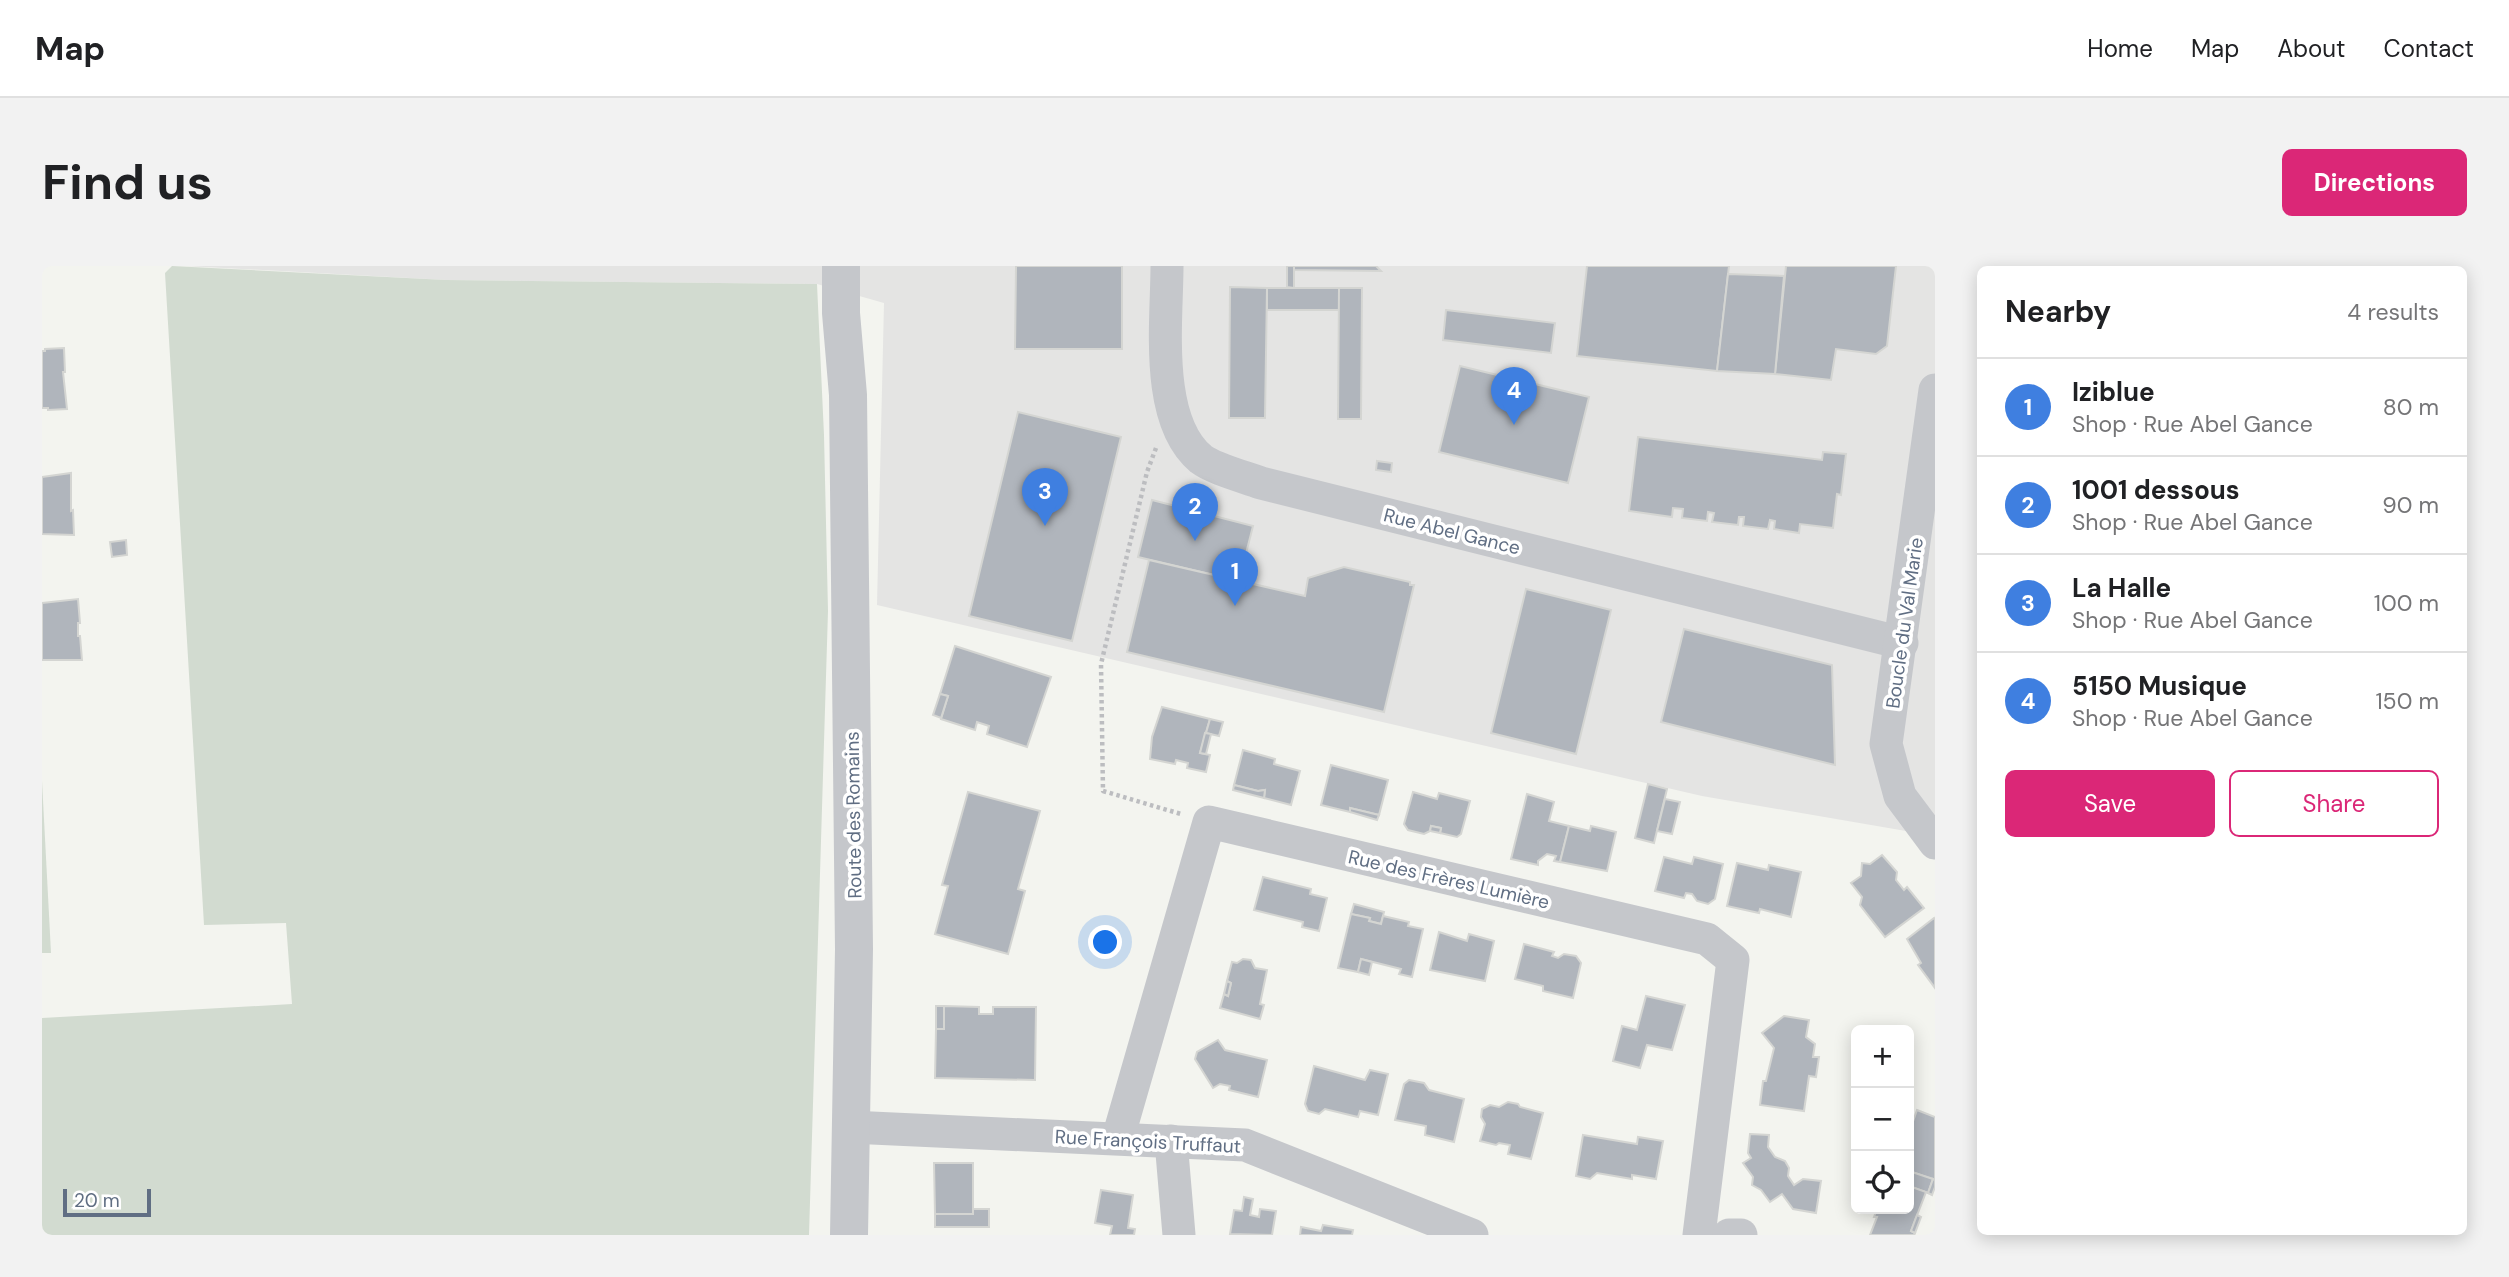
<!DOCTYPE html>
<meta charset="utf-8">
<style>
:root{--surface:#fff;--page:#f2f2f2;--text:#202124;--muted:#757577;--line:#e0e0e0;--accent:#db2777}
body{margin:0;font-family:"DM Sans",sans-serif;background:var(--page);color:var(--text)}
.controls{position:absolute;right:21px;bottom:21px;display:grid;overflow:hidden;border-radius:10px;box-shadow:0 4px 18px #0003}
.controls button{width:63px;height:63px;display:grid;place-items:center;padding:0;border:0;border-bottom:2px solid var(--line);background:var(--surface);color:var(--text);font:35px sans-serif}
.scale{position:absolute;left:21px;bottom:18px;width:88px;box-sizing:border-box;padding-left:7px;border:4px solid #606e83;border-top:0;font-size:19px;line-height:24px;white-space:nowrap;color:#606e83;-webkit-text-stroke:5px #fff;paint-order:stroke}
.you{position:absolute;left:1064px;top:677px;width:24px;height:24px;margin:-18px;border:5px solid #fff;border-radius:50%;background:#1a73e8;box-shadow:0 0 0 10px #1a73e833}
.badge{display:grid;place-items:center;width:46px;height:46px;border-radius:50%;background:var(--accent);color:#fff;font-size:23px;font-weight:700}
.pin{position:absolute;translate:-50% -58px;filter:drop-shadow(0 2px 4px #0008)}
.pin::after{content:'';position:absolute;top:37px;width:24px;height:21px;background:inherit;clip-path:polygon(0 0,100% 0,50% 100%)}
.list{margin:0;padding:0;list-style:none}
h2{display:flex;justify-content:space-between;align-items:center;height:91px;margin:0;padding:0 28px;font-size:30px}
h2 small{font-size:23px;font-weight:400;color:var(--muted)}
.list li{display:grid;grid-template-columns:46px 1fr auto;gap:21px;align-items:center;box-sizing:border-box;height:98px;padding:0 28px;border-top:2px solid var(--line)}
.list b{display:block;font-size:26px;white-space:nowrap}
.list p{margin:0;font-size:23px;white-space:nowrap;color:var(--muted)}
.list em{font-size:23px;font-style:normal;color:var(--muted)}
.actions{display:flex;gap:14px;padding:21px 28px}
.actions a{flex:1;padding:16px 0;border:2px solid var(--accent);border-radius:10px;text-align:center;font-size:24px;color:var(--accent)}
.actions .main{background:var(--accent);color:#fff}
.icon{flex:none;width:38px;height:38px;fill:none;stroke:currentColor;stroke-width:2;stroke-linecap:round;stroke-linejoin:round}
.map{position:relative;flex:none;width:1893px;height:969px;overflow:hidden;border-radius:10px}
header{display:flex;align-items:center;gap:42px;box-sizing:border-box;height:98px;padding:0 35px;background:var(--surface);border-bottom:2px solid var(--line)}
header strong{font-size:33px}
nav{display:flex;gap:38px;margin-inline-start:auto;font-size:24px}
.intro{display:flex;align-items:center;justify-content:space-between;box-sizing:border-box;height:168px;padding:0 42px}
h1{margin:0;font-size:49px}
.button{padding:18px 32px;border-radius:10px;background:var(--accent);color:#fff;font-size:24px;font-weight:700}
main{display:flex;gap:42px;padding:0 42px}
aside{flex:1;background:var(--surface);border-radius:10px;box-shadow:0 4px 18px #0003}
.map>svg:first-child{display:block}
.built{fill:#e4e4e3}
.green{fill:#d2dbd0}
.building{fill:#b0b5bc;stroke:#d4d5d2;stroke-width:2}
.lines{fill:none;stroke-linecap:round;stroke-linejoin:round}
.path{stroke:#bcbdc0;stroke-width:4.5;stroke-dasharray:3.5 3.5;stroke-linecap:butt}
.minor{stroke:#c5c7cb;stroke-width:33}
.tertiary{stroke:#c5c7cb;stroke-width:38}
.labels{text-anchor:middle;stroke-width:7;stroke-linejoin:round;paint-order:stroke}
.street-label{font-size:19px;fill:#606e83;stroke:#fff}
</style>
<header>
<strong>Map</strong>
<nav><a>Home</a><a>Map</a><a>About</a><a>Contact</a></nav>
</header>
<div class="intro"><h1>Find us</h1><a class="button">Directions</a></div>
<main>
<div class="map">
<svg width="1893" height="969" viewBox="0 0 1893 969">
<rect width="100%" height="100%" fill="#f3f4ef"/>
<polygon class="built" points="145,0 1893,0 1893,570 1660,530 835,339 842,37 775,18 404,14"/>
<g class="green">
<polygon points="130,0 404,14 775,18 782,169 786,345 767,969 0,969 0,752 250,738 244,657 162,659 123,7"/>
<polygon points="0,515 9,687 0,687"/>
</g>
<g class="building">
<polygon points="974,0 1080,0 1080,83 973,83"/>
<polygon points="1245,0 1252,0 1252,22 1245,21"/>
<polygon points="1252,0 1334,0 1339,5 1252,4"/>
<polygon points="1545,0 1687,0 1675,105 1535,90"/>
<polygon points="1744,0 1854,0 1845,80 1834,88 1794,83 1789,114 1733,108"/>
<polygon points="1686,8 1742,10 1733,108 1675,105"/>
<polygon points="1188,21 1225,22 1223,152 1187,152"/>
<rect x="1225" y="22" width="72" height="22"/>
<polygon points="1297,22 1320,22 1319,153 1296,153"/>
<polygon points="1404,44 1513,57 1509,87 1401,74"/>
<polygon points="22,82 23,106 21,106 25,143 6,144 6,142 0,142 0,85 3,85 3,83"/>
<polygon points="1418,100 1547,131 1526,217 1397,186"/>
<polygon points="976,146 1079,171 1030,375 927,350"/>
<polygon points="1596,171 1780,194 1781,186 1804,188 1799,229 1795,228 1791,262 1758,258 1757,267 1732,263 1733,255 1728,254 1726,263 1701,260 1702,251 1697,251 1696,259 1670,256 1672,247 1666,246 1665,255 1640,252 1641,243 1631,242 1630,251 1587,245"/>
<polygon points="1335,195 1350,197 1349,206 1334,204"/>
<polygon points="29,207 29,245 31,244 32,269 0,268 0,211"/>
<polygon points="1110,234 1211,260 1197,315 1096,291"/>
<polygon points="84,274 85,289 70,291 68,276"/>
<polygon points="1107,294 1263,330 1266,312 1302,301 1368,316 1368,319 1372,319 1342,446 1085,386"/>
<polygon points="1484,323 1569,344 1534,488 1449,467"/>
<polygon points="36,333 38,357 36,357 36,370 38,370 40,394 0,394 0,337"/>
<polygon points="1642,363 1790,399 1793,499 1619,456"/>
<polygon points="913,380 1009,411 985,481 945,468 947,460 935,456 933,464 899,453 906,430 898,428"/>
<polygon points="898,428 906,430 899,452 891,449"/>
<polygon points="1120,441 1168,453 1158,487 1168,489 1164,506 1145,502 1146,497 1134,494 1133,498 1108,493 1110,471"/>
<polygon points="1168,453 1181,456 1177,470 1164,467"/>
<polygon points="1163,467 1169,468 1164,488 1158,487"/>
<polygon points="1201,484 1233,493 1232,498 1258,505 1249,539 1222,532 1223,524 1216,525 1192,519"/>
<polygon points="1289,499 1346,514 1337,549 1308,542 1308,546 1279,539"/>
<polygon points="1606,518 1625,523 1612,577 1593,572"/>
<polygon points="1192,519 1216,525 1223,524 1222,532 1191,524"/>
<polygon points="926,526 998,545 976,623 983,625 966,688 893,668 906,620 900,619"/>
<polygon points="1371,526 1395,533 1397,527 1428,535 1419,568 1415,571 1398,567 1399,562 1389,560 1388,565 1382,568 1366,564 1362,558"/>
<polygon points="1485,528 1512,536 1507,555 1527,560 1518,596 1512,595 1514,590 1505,588 1496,595 1496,599 1469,593"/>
<polygon points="1623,533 1638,536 1630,568 1615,565"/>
<polygon points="1308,542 1337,549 1335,554 1308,546"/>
<polygon points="1389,560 1399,562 1398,567 1388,565"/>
<polygon points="1527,560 1548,565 1549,560 1574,566 1565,605 1518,596"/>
<polygon points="1840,589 1855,606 1854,614 1862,624 1865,621 1882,642 1843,671 1818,639 1820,631 1809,617 1819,610 1820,597 1828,598"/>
<polygon points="1622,591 1650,598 1652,591 1681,598 1673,633 1666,638 1655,635 1650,628 1644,627 1642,632 1613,625"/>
<polygon points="1695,597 1726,604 1727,599 1759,606 1749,651 1718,643 1717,647 1685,640"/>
<polygon points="1221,611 1269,623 1268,628 1285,632 1277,665 1260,661 1261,656 1212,644"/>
<polygon points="1312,638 1342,646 1339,658 1327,655 1328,652 1309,648"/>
<polygon points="1309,648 1328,652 1327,655 1339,658 1341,650 1367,656 1366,660 1381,663 1370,711 1357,708 1359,703 1319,693 1316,706 1296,702"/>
<polygon points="1892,652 1893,654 1893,722 1876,699 1879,697 1865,673"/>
<polygon points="1397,666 1425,675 1427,668 1452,675 1443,715 1388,704"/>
<polygon points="1482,678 1512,686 1510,690 1516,692 1522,688 1534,690 1539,697 1531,732 1501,725 1501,720 1473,713"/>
<polygon points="1201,693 1209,694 1213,702 1225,704 1218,738 1222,739 1218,753 1178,742 1182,728 1186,730 1189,717 1185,715 1190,696 1195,697"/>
<polygon points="1319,693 1330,696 1327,709 1316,706"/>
<polygon points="1185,715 1189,717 1186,730 1182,728"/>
<polygon points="1604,730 1643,739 1630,784 1605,779 1598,802 1571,795 1580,760 1595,764"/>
<rect x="894" y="740" width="8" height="23"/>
<polygon points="902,740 937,741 937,748 951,748 951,741 994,741 993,814 893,812 894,763 902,763"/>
<polygon points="1742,750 1767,754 1764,771 1773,778 1771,791 1777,791 1774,811 1767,810 1762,845 1718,839 1721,815 1724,815 1732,782 1720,767"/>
<polygon points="1176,774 1183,784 1225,794 1216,831 1187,824 1188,820 1178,818 1171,822 1153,793 1155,786"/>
<polygon points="1272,800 1323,814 1328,804 1346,808 1336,849 1318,845 1316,851 1283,843 1277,848 1266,845 1263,838"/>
<polygon points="1367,814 1382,817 1387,824 1422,833 1412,876 1383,869 1384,860 1353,854 1362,818"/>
<polygon points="1466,836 1476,838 1478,841 1501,847 1489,893 1466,888 1468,879 1457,877 1454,879 1438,875 1443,858 1439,851 1440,843 1448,839 1457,841"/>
<polygon points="1875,844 1893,851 1893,914 1867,905 1867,867"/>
<polygon points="1708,868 1727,869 1726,881 1733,891 1743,895 1747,902 1746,910 1752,919 1761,913 1779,915 1774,947 1751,943 1740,928 1728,936 1719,924 1710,919 1711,911 1701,897 1709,892 1706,887"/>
<polygon points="1541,869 1595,878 1596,871 1621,875 1614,913 1590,909 1590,913 1555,907 1548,913 1534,910"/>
<polygon points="892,897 931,897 931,948 893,948"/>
<polygon points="1867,905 1891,913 1886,927 1867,920"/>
<polygon points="1891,913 1893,914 1893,921 1890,929 1886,927"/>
<polygon points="1867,920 1884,926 1869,965 1873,967 1872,969 1828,969 1835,951 1832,951 1835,943 1867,943"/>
<polygon points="1059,924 1091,929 1086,962 1093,963 1092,969 1068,969 1070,960 1053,957"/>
<polygon points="1202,931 1211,933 1208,949 1217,951 1218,943 1234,945 1230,969 1188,968 1192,944 1200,945"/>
<polygon points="931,943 947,943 947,961 893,961 893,948 931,948"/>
<polygon points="1875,949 1879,951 1873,967 1869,965"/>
<polygon points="1281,959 1311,964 1310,969 1258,969 1259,961 1279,965"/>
</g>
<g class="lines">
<polyline class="path" points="1114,182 1105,206 1059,398 1061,525 1139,548"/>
<g class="minor">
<path d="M1125 0C1125 55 1112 154 1159 193 1172 203 1203 211 1219 217L1860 377"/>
<polyline points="1893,124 1844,478 1858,530 1893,577"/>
<polyline points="808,861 1203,879 1430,969"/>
<polyline points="1076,872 1167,556 1665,673 1691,694 1657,969"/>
<polyline points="1129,875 1137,969"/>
<polyline points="1687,969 1699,969"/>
</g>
<polyline class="tertiary" points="799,0 799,47 806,129 812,683 807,969"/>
</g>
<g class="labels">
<g class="street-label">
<text transform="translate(1410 265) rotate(14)" y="7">Rue Abel Gance</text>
<text transform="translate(1862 357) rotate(-82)" y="7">Boucle du Val Marie</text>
<text transform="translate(811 549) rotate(-91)" y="7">Route des Romains</text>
<text transform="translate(1407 613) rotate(13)" y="7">Rue des Frères Lumière</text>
<text transform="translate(1106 875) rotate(3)" y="7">Rue François Truffaut</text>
</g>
</g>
</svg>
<div class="controls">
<button>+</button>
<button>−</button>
<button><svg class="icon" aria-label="locate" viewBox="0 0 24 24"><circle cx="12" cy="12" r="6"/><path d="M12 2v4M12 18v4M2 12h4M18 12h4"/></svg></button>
</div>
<div class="scale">20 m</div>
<div class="you"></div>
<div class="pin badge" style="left:1193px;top:340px;background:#3f7fe0">1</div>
<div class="pin badge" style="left:1153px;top:275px;background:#3f7fe0">2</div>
<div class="pin badge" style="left:1003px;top:260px;background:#3f7fe0">3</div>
<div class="pin badge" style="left:1472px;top:159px;background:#3f7fe0">4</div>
</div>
<aside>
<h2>Nearby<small>4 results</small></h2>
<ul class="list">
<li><span class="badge" style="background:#3f7fe0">1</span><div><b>Iziblue</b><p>Shop · Rue Abel Gance</p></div><em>80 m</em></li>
<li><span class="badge" style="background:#3f7fe0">2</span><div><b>1001 dessous</b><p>Shop · Rue Abel Gance</p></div><em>90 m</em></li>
<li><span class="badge" style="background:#3f7fe0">3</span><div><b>La Halle</b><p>Shop · Rue Abel Gance</p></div><em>100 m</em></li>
<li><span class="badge" style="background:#3f7fe0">4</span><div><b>5150 Musique</b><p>Shop · Rue Abel Gance</p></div><em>150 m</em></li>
</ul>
<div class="actions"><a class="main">Save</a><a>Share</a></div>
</aside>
</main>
